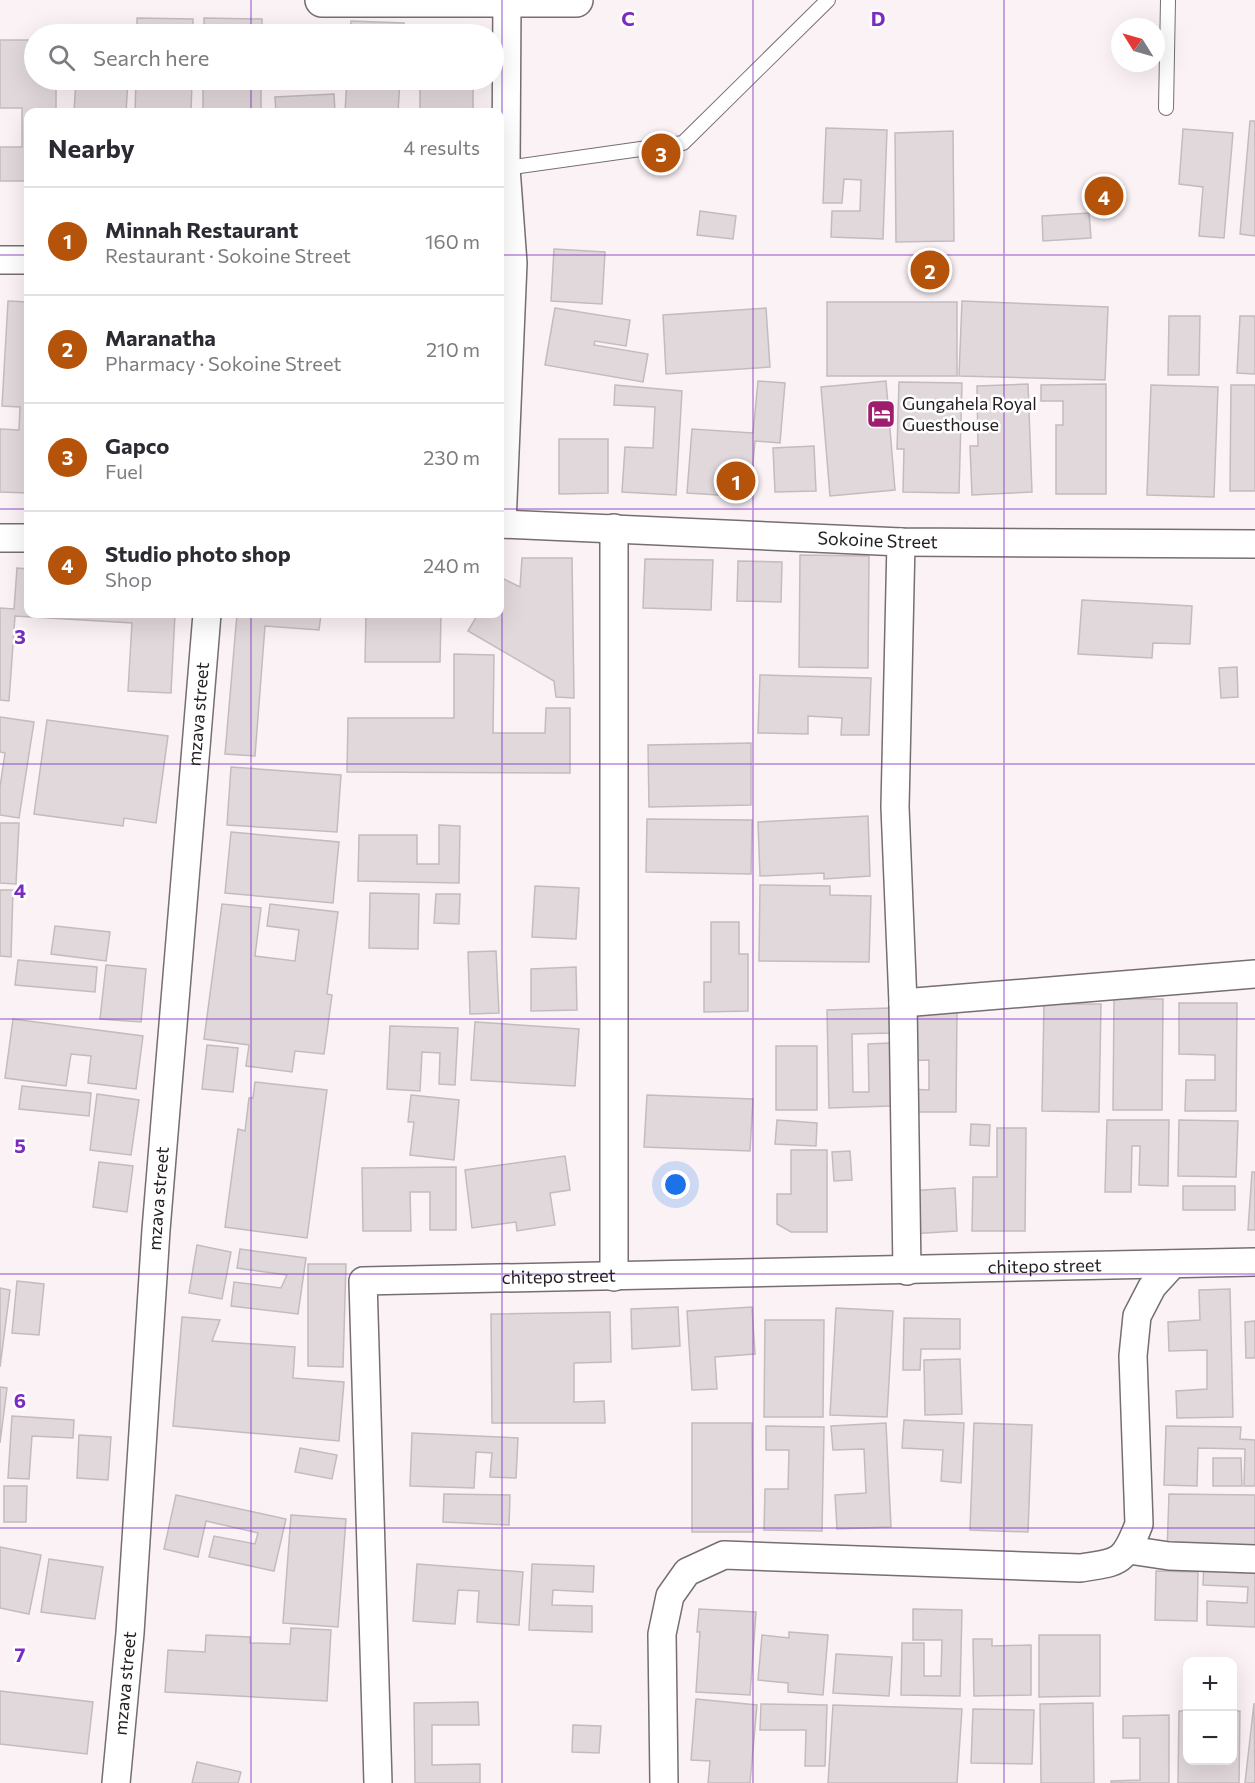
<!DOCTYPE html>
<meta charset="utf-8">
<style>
:root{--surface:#fff;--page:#f2f2f3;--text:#2b2b33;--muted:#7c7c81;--line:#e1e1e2;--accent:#b45309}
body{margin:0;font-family:Commissioner,sans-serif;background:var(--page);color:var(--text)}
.controls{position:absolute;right:18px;bottom:18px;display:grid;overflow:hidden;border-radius:12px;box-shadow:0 6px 24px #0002}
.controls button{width:54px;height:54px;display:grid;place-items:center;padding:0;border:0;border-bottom:2px solid var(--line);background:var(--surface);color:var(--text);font:30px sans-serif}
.compass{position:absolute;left:1111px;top:18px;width:54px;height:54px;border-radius:50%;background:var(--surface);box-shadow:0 6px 24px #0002;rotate:307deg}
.you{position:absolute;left:676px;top:1185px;width:21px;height:21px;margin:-15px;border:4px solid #fff;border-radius:50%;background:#1a73e8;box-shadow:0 0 0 9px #1a73e833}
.badge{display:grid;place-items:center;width:39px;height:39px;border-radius:50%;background:var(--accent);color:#fff;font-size:20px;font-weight:700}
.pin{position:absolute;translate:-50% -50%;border:3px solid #fff;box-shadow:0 2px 6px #0006}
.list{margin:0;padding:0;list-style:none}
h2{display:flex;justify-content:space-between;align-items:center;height:78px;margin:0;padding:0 24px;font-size:26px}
h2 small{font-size:20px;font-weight:400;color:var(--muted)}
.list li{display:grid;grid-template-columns:39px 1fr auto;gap:18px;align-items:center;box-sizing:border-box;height:108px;padding:0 24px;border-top:2px solid var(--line)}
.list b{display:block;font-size:22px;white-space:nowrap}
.list p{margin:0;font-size:20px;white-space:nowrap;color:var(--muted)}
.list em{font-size:20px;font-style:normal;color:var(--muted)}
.icon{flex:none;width:33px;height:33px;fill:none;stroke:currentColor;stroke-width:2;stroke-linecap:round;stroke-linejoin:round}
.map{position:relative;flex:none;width:1255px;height:1783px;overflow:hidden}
.search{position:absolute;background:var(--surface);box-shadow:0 6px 24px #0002;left:24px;top:24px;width:480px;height:66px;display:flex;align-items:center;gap:15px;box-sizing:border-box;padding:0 21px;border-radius:33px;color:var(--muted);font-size:22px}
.panel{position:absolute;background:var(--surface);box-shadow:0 6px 24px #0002;left:24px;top:108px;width:480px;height:510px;border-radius:12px}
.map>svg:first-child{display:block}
.building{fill:#e1d8dc;stroke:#c4bbbf;stroke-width:1.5}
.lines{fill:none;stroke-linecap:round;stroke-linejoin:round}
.lane-casing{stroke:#766e72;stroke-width:16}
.street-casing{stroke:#766e72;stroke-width:30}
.highway-casing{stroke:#766e72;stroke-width:36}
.lane{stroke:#fff;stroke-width:14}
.street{stroke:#fff;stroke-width:27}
.highway{stroke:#fff;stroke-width:33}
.grid{fill:none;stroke:#7b2cbf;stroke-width:1.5;stroke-opacity:0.55}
.labels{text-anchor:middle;stroke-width:5;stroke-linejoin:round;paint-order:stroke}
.poi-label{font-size:18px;fill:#252123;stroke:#fff;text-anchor:start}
.street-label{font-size:18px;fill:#252123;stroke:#fff}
.grid-label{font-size:20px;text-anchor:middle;font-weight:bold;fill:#7b2cbf;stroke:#fff;stroke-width:5;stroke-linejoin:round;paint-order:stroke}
</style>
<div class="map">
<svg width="1255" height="1783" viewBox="0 0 1255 1783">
<rect width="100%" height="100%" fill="#fbf2f6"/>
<g class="building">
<polygon points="137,18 193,19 193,34 137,34"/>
<polygon points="204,18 262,19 262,34 204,34"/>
<polygon points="351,21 404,23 403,34 350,34"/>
<rect x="421" y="27" width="52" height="7"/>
<polygon points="61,31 130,34 61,34"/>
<polygon points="0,40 34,40 34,80 56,80 56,112 28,112 28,181 0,181 0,147 22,147 22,108 0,108"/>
<polygon points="76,80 128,80 126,112 74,112"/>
<polygon points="136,80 192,80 191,112 135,112"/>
<rect x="203" y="80" width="58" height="32"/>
<polygon points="347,80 400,80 398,112 345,112"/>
<rect x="420" y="80" width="53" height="32"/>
<polygon points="334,94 335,112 276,112 275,97"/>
<polygon points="1250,121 1255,121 1255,236 1240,234"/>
<polygon points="826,128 887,130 883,239 831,237 832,211 860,211 861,180 844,179 842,203 823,203"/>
<polygon points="1183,129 1233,133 1224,238 1199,236 1203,187 1179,184"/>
<polygon points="953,131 954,241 896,242 895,133"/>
<polygon points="700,211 736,216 733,239 697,235"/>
<polygon points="1089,213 1091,238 1043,241 1042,216"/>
<polygon points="554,249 605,252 602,304 551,301"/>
<polygon points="8,301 28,302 26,378 28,378 28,493 0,492 0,429 19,430 20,407 2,406"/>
<polygon points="962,301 1108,307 1105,380 959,376"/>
<rect x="827" y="302" width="130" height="74"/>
<polygon points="555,308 630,320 626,346 595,341 594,345 648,354 643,382 545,365"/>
<polygon points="766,308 770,367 666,374 663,315"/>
<polygon points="1169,316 1200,316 1199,375 1168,375"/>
<polygon points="1240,316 1255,316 1255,374 1237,373"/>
<polygon points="758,381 785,383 780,443 755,441 750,497 687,493 692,429 753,433"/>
<polygon points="886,381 895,490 830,496 821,387"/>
<polygon points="899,382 962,383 959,493 903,492 904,449 897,449"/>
<polygon points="1028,384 1032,492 972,495 970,446 978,446 977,386"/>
<polygon points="1106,384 1106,494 1056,494 1056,425 1063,425 1063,401 1041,401 1041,385"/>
<polygon points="615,385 682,391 676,495 622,492 625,447 653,448 655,407 614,405"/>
<polygon points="1151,385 1218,387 1214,497 1147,495"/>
<polygon points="1231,385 1255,385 1255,491 1230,491"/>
<polygon points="559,439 608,439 608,493 559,494"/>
<polygon points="814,446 816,491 775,492 773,448"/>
<polygon points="800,555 869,556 868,668 799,667"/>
<polygon points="522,558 572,558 574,698 556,697 554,681 468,631 478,614 500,614 500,577 520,587"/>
<polygon points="645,559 713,560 711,610 643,608"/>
<polygon points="738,561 782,562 781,602 737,601"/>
<polygon points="17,568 28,569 28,614 175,614 171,693 128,691 132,623 15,616 9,701 0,700 0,608 14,609"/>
<polygon points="1082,600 1192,606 1190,644 1153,643 1152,658 1078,654"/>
<polygon points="237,614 321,614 319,630 265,626 255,756 225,754"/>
<polygon points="366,614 441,614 440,662 365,662"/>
<polygon points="454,654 494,655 493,733 545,733 546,708 570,708 570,773 347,772 348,718 454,718"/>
<polygon points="1237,667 1238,697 1221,698 1219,668"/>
<polygon points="760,675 871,678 869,735 841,735 842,718 808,716 808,734 758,733"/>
<polygon points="0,717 34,722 19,818 0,815 0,787 5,753 0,752"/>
<polygon points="47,720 168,736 156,823 124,818 123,826 34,814"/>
<polygon points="751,743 751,805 649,807 648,745"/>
<polygon points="231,767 341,775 337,832 227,825"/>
<polygon points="868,816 870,876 824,879 824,873 760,876 758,822"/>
<polygon points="647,819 752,820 751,874 646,872"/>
<polygon points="0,823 19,823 16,884 0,883"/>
<polygon points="439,825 460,826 459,883 358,881 359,835 417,835 417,864 439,864"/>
<polygon points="231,832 339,842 333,903 225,893"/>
<polygon points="760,885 830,886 830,895 871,896 869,962 759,961"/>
<polygon points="535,886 579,888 576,939 532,937"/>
<polygon points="0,890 13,890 11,957 0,956"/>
<polygon points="370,893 419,894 418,949 369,948"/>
<polygon points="436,894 460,894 459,924 434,923"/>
<polygon points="222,904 261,908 255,956 295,961 299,930 267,926 270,904 338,912 327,994 332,995 324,1054 295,1051 292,1072 246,1066 249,1045 204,1039"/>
<polygon points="711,922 739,922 739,954 748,954 748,1011 704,1012 704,982 711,982"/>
<polygon points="55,926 110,932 106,961 51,954"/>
<polygon points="496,951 499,1013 470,1014 468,952"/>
<polygon points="18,960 97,967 95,992 15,985"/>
<polygon points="106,965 146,969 141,1022 100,1019"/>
<polygon points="576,967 577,1010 531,1011 531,969"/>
<polygon points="1114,999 1163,999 1162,1110 1113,1110"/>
<polygon points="1179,1003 1237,1003 1236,1111 1185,1111 1186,1080 1215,1080 1215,1055 1179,1054"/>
<polygon points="1044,1004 1101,1004 1099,1112 1042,1111"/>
<polygon points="890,1008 891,1033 852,1034 853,1092 869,1092 868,1044 890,1043 891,1106 829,1108 827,1010"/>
<polygon points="907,1008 957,1008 956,1112 911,1112 911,1089 929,1090 929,1060 906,1061"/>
<polygon points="13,1019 143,1036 136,1089 88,1083 91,1056 71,1054 66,1086 5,1078"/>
<polygon points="475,1022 579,1029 575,1086 471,1080"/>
<polygon points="390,1026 458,1028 455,1085 439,1084 440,1053 422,1052 420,1091 387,1089"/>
<polygon points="207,1045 238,1048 233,1092 202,1089"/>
<rect x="776" y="1046" width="41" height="64"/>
<polygon points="255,1082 327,1090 307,1238 225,1227 238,1129 245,1131 249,1098 253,1098"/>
<polygon points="22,1086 91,1093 89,1116 19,1109"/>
<polygon points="97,1094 139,1100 131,1155 90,1150"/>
<polygon points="411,1095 459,1100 454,1160 410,1155 414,1122 408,1122"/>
<polygon points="647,1095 753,1099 750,1151 644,1147"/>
<polygon points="777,1120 817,1123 816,1146 775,1144"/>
<polygon points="1107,1120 1169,1120 1168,1186 1139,1185 1140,1146 1132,1146 1131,1192 1105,1192"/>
<polygon points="1179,1120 1238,1121 1236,1177 1178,1176"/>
<polygon points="971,1124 990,1125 989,1146 970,1145"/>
<polygon points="997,1128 1026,1128 1025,1231 972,1231 973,1177 997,1177"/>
<polygon points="791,1150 827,1150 827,1232 791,1232 777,1224 777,1194 791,1194"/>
<polygon points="850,1151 852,1180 834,1181 832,1152"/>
<polygon points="565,1156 570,1190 550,1193 555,1225 517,1231 516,1222 472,1228 465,1170"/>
<polygon points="99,1162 133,1166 127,1212 93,1207"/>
<polygon points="456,1167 456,1230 430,1230 430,1192 410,1192 411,1231 363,1231 362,1168"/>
<polygon points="1252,1172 1255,1172 1255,1230 1248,1230"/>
<rect x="1183" y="1186" width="52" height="24"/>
<polygon points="955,1188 957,1231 910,1234 908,1191"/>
<polygon points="197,1245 231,1252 222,1299 189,1293"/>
<polygon points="240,1249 306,1258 298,1314 231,1306 234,1282 281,1288 287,1275 237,1268"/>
<polygon points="308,1264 346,1264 343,1367 308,1366"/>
<polygon points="17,1281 44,1284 39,1335 12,1333"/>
<polygon points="0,1288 10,1290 0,1367"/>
<polygon points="1230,1289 1233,1417 1177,1418 1176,1391 1207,1389 1207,1350 1169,1351 1168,1322 1200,1320 1199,1290"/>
<polygon points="678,1307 680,1346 632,1349 631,1309"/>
<polygon points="752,1307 755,1354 715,1357 717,1389 692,1390 687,1311"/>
<polygon points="836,1308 893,1311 887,1417 830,1415"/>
<polygon points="610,1312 611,1362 574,1363 574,1402 604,1401 605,1423 492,1423 491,1314"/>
<polygon points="182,1317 220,1320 212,1341 295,1347 293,1378 344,1382 339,1441 173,1426"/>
<polygon points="904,1318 960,1319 960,1349 921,1349 920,1370 903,1370"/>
<polygon points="765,1320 824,1320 823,1417 764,1417"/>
<polygon points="1255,1321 1255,1358 1246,1358 1245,1322"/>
<polygon points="960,1359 962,1414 925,1415 924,1360"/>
<polygon points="0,1387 7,1388 0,1443"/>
<polygon points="12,1416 74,1420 73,1438 32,1436 29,1479 8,1478"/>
<polygon points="904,1420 964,1423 961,1483 941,1481 943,1450 902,1448"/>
<polygon points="692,1423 752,1423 753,1532 692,1532"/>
<polygon points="886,1423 891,1527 837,1529 835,1495 866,1493 864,1449 833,1450 831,1426"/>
<polygon points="974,1423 1032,1425 1028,1532 970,1530"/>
<polygon points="766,1426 824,1427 822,1531 764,1530 765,1489 788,1489 789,1450 766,1450"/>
<polygon points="1166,1426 1241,1427 1240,1439 1255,1440 1255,1486 1244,1486 1245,1449 1198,1448 1197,1486 1164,1485"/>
<polygon points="412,1433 518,1438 516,1478 490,1477 492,1453 476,1452 474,1488 410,1486"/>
<polygon points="79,1435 111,1437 108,1480 77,1478"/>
<polygon points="300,1448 337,1455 332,1479 295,1472"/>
<polygon points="1213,1458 1241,1458 1242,1486 1213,1486"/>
<polygon points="4,1486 27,1486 26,1522 4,1522"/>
<polygon points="444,1494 510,1495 509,1525 443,1522"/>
<polygon points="1169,1494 1255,1495 1255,1555 1167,1553"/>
<polygon points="176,1495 286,1519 274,1571 209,1557 214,1536 255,1544 258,1533 206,1521 198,1557 164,1549"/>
<polygon points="291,1515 346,1519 338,1627 283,1623"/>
<polygon points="0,1547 41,1555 29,1614 0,1608"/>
<polygon points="49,1559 103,1567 95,1619 41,1612"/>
<polygon points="1204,1561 1255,1563 1255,1627 1207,1625 1207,1601 1247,1603 1248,1587 1203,1585"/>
<polygon points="417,1564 523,1572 519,1625 477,1622 479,1591 458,1590 455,1624 413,1621"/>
<polygon points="532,1564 594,1566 593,1592 553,1590 552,1605 592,1606 592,1632 529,1630"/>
<polygon points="1156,1571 1198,1572 1197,1621 1155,1620"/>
<polygon points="699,1609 756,1612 750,1695 696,1692 700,1632 697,1632"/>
<polygon points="913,1609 962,1610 960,1696 901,1695 902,1643 924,1643 924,1676 941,1676 942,1640 913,1640"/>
<polygon points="291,1628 331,1630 327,1701 165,1692 168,1650 205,1652 206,1635 250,1637 250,1643 290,1644"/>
<polygon points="789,1632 828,1635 823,1695 788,1692 788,1683 758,1680 762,1635 789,1638"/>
<polygon points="1039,1635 1100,1635 1100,1696 1039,1697"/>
<polygon points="973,1639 992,1639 992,1646 1031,1645 1031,1695 974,1696"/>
<polygon points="836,1654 892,1657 889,1696 833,1693"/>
<polygon points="0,1691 93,1702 87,1754 0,1744"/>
<polygon points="696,1699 757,1705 750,1783 708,1783 710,1761 691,1760"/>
<polygon points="478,1702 479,1725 432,1725 432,1765 480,1764 480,1783 415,1783 414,1703"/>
<polygon points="1093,1703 1094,1783 1041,1783 1040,1704"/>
<polygon points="1254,1703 1255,1783 1245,1783"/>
<polygon points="761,1704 827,1705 825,1766 805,1766 806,1730 760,1730"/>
<polygon points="833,1705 962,1709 957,1783 828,1783"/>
<polygon points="973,1709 1034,1710 1032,1764 971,1763"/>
<polygon points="1179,1711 1188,1711 1188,1760 1232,1760 1232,1711 1240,1711 1239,1783 1178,1783"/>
<polygon points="1169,1715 1169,1783 1111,1783 1111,1781 1140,1780 1140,1738 1123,1738 1123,1716"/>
<polygon points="573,1725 601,1726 599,1753 572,1752"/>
<polygon points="197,1762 241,1772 238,1783 192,1783"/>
</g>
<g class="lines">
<g class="lane-casing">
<g id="lane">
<polyline points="1166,108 1168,0"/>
<polyline points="506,168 683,143 828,0"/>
</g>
</g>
<g class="street-casing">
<g id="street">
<polyline points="0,260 28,260"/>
<path id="s1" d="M500 524 901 542 1255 544"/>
<polyline points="502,524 513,263 506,168 507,0"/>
<polyline points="614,528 614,1277"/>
<polyline points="0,538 28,538"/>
<polyline points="901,542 895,807 903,1003 907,1271"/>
<polyline points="903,1003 1255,974"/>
<polyline points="1129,1550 1169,1556 1255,1559"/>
<path id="s2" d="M116 1783 130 1633 156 1230 207 614"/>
<path id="s3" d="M378 1783 363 1281 1255 1262"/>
<path d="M664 1783 662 1634 670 1596 687 1572 724 1555 1080 1568C1120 1562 1124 1563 1139 1524L1133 1356 1137 1316 1152 1287 1173 1264"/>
</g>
</g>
<g class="highway-casing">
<polyline id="highway" points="322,0 576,0"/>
</g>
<use href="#lane" class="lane"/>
<use href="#street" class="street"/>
<use href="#highway" class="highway"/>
</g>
<path class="grid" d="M251 0V34M502 0V1783M753 0V1783M1004 0V1783M251 80V112M0 255H28M500 255H1255M0 509H28M500 509H1255M251 614V1783M0 764H1255M0 1019H1255M0 1274H1255M0 1528H1255"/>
<defs>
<g id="hotel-square" transform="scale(1.5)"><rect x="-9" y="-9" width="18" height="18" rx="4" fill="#9f1d6f" stroke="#fff"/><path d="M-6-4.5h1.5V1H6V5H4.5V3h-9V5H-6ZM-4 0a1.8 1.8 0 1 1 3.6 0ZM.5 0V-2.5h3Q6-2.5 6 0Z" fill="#fff"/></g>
</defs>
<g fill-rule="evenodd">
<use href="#hotel-square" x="881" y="414"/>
</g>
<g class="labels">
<g class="poi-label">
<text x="902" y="410">Gungahela Royal<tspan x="902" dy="21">Guesthouse</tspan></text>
</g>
<g class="street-label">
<text dy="6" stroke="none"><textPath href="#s1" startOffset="378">Sokoine Street</textPath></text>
<text dy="6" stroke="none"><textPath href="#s2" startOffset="1072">mzava street</textPath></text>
<text dy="6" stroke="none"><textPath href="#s2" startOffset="586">mzava street</textPath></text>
<text dy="6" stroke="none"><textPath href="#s3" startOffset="1184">chitepo street</textPath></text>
<text dy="6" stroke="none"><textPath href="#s3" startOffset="698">chitepo street</textPath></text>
<text dy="6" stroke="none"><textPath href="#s2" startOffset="100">mzava street</textPath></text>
</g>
</g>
<g class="grid-label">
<text x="628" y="26">C</text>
<text x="878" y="26">D</text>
<text x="20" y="644">3</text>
<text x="20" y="898">4</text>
<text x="20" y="1153">5</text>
<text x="20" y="1408">6</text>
<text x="20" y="1662">7</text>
</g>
</svg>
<div class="controls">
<button>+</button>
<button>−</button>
</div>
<svg class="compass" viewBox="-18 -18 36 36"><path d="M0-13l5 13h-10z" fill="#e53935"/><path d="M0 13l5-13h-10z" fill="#7c7c81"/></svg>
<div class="you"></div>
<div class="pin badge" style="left:736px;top:481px">1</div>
<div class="pin badge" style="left:930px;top:270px">2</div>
<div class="pin badge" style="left:661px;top:153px">3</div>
<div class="pin badge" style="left:1104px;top:196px">4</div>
<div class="search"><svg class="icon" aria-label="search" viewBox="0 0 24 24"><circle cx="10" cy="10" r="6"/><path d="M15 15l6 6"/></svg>Search here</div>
<section class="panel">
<h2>Nearby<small>4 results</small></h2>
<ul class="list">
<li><span class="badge">1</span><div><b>Minnah Restaurant</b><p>Restaurant · Sokoine Street</p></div><em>160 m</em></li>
<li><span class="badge">2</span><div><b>Maranatha</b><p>Pharmacy · Sokoine Street</p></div><em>210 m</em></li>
<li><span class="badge">3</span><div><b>Gapco</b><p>Fuel</p></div><em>230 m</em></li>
<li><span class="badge">4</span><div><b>Studio photo shop</b><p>Shop</p></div><em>240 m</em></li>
</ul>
</section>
</div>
